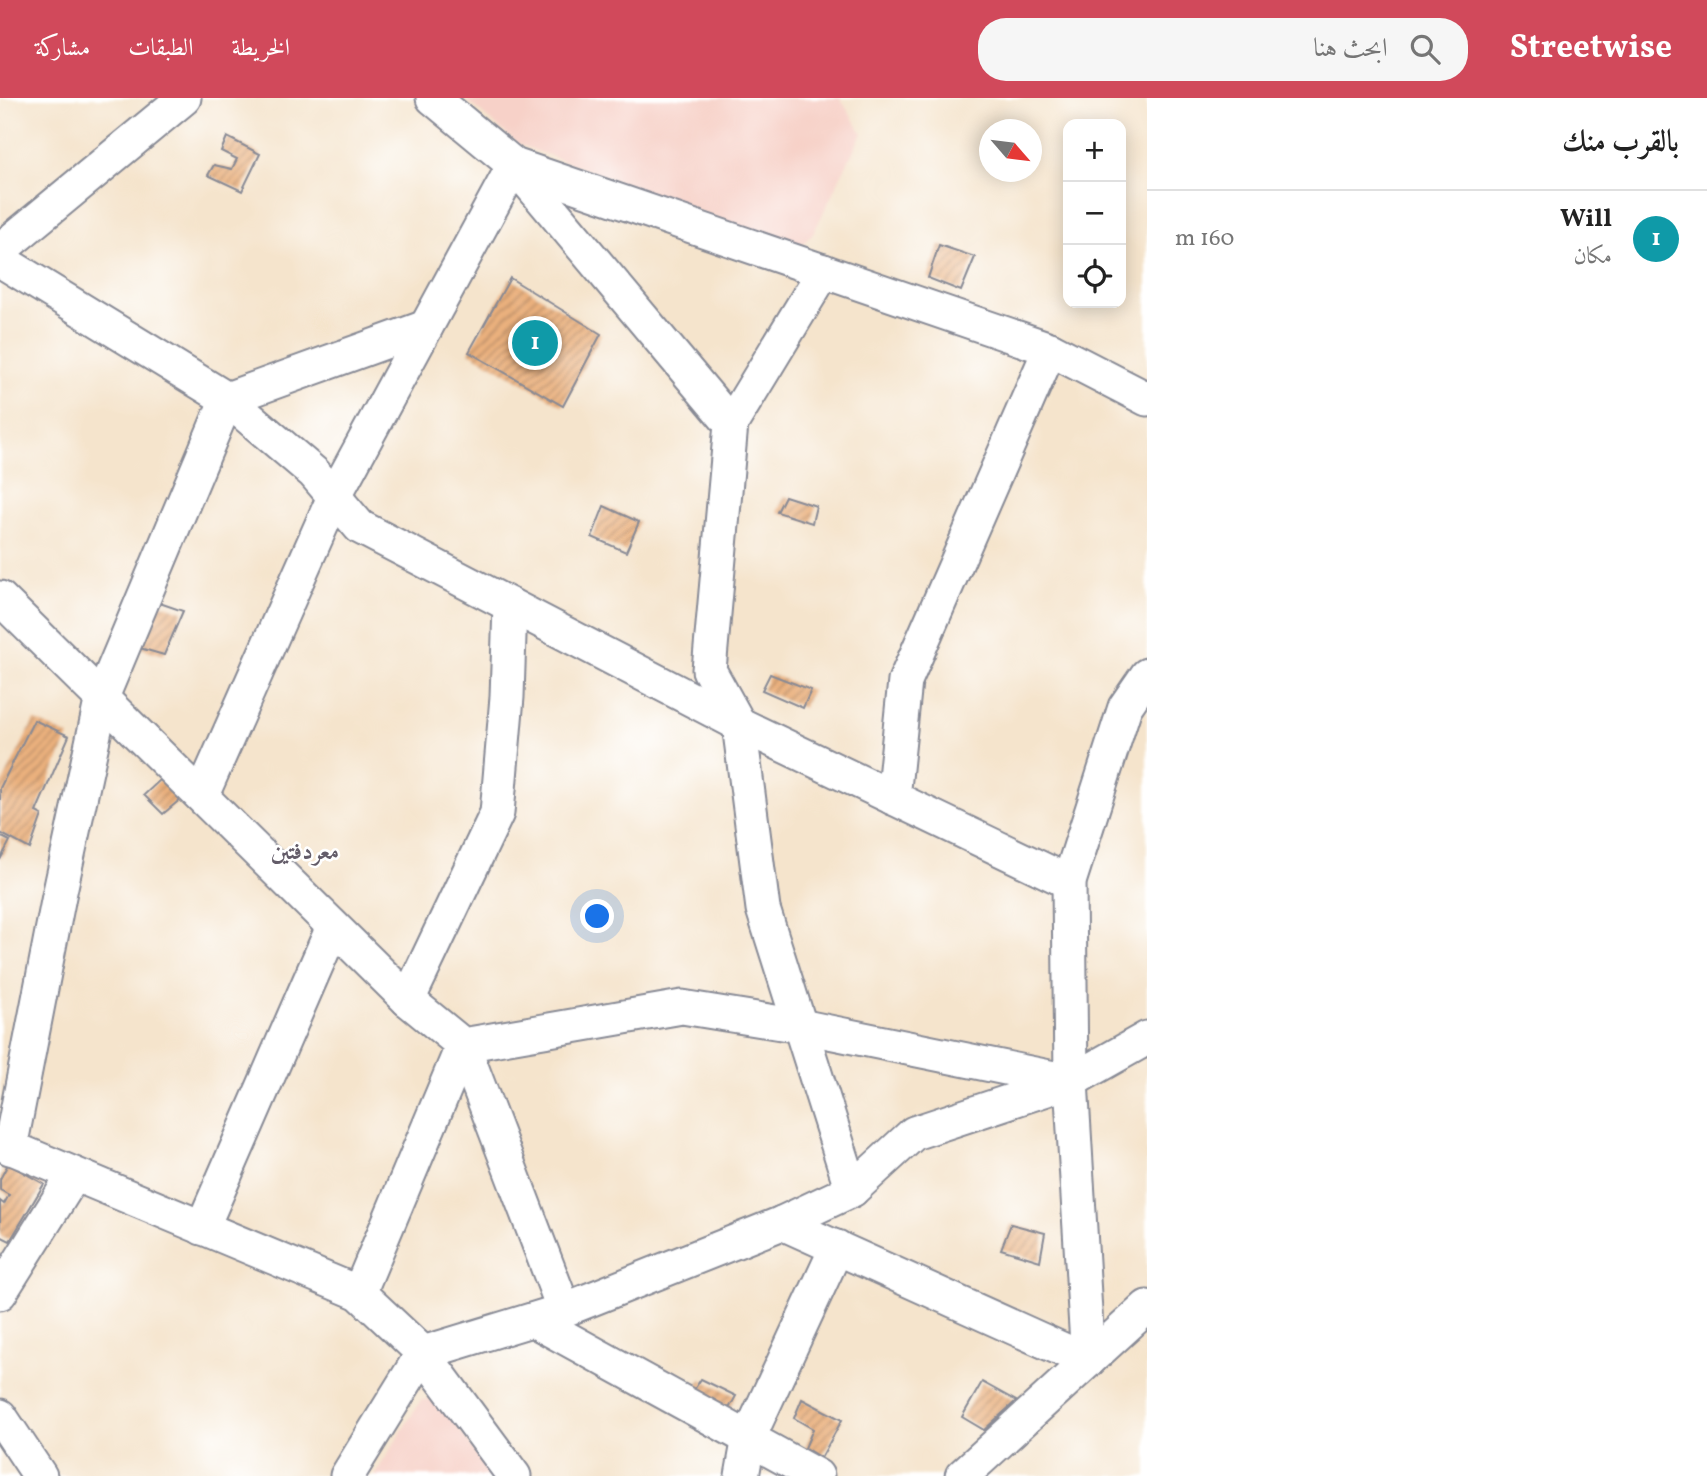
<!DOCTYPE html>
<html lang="ar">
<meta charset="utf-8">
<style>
:root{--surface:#fff;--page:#f6f6f6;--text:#222;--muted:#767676;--line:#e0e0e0;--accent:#d1495b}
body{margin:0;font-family:Vollkorn,Amiri,serif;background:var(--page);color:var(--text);direction:rtl}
.controls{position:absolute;right:21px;top:21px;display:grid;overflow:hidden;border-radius:14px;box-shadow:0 4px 18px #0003}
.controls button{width:63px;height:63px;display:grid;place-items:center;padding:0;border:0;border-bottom:2px solid var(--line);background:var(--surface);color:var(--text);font:35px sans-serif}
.compass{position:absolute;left:979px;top:21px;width:63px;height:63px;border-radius:50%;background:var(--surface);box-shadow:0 4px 18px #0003;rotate:118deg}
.you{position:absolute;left:598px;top:819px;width:24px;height:24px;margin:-18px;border:5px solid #fff;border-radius:50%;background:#1a73e8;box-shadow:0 0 0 10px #1a73e833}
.badge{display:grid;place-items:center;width:46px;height:46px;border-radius:50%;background:var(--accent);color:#fff;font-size:23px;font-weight:700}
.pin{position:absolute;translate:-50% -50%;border:4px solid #fff;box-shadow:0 2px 7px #0006}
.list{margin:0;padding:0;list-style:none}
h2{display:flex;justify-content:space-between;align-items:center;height:91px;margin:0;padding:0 28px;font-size:30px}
h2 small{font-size:23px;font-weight:400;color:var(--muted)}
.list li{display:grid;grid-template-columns:46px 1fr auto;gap:21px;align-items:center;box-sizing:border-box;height:98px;padding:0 28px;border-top:2px solid var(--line)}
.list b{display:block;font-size:26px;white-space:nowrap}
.list p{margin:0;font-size:23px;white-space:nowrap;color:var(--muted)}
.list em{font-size:23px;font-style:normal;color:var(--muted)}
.icon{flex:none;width:38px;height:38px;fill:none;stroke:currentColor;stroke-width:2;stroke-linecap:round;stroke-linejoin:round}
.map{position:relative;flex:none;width:1147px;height:1378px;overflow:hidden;direction:ltr}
header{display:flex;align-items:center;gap:42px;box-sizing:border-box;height:98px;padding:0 35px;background:var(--accent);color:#fff}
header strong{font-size:33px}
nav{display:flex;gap:38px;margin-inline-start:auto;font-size:24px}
.search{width:490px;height:63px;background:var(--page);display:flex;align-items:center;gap:18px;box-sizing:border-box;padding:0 24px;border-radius:28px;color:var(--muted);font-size:26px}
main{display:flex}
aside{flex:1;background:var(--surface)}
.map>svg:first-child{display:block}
.built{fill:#f7d1c8}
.building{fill:url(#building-hatch)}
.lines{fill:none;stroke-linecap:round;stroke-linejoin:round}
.minor-casing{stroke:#888a95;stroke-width:37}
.minor{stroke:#fff;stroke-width:33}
.labels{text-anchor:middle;stroke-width:5;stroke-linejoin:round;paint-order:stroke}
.quarter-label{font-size:24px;font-weight:bold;fill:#635c69;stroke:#fff}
</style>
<header>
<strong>Streetwise</strong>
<div class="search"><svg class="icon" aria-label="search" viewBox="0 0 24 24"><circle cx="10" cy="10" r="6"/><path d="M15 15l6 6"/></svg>ابحث هنا</div>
<nav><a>الخريطة</a><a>الطبقات</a><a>مشاركة</a></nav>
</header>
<main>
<aside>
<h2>بالقرب منك<small></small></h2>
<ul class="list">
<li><span class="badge" style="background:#0f9aa8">1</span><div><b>Will</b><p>مكان</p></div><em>160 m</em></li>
</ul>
</aside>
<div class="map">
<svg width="1147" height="1378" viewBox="0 0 1147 1378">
<defs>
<pattern id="building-hatch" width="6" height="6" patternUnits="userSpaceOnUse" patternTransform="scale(1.75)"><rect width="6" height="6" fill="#eab07d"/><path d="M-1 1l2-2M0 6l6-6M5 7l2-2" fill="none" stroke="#bd906a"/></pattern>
</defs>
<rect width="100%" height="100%" fill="#fff"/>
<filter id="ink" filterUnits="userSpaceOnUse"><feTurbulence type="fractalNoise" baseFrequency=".0143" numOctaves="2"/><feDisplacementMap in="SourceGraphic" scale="14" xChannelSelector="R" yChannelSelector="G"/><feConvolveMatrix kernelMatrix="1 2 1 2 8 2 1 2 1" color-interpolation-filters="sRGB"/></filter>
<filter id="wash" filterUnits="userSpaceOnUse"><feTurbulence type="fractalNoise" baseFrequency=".00686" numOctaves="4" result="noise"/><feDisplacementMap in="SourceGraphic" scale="28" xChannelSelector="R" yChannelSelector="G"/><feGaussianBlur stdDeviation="1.57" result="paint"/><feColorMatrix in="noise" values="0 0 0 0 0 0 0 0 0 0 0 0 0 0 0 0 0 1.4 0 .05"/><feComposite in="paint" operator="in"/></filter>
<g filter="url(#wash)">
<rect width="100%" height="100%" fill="#f5e4cc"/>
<g class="built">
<polygon points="464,0 840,0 862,35 813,136 798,150 518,46"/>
<polygon points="439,1301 491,1378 374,1378 421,1302"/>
</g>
<g id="blocks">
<g class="building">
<polygon points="227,39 260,56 242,93 208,77 214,67 232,71 237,61 221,53"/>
<polygon points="939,147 975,159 961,193 928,180"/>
<polygon points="510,180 601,236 563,308 469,254"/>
<polygon points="785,398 816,408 812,425 777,414"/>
<polygon points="604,408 639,424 626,454 592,439"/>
<polygon points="151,502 183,513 164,557 133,548"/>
<polygon points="770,576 811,592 803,610 762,592"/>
<polygon points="34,622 69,638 36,714 42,717 30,751 0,735 0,690"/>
<polygon points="161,681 182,700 163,716 144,697"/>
<polygon points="0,738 10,743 0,762"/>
<polygon points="8,1066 44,1086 10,1143 0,1138 0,1103 4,1106 9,1097 0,1092 0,1081"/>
<polygon points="1011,1126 1045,1135 1040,1163 1001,1151"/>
<polygon points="701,1281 736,1298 726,1316 690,1298"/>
<polygon points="982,1284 1016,1303 984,1332 962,1319"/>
<polygon points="802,1301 842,1322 821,1360 805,1350 813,1331 794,1320"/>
</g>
</g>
</g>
<g filter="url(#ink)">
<use href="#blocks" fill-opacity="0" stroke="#888a95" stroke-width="2"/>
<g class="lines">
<g class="minor-casing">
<g id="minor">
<polyline points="433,0 514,67 1050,251 1147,301"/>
<polyline points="0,152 184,0"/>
<polyline points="0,162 227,301 314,375 360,429 739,626 1069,784"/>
<polyline points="824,173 731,326 709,572 739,626 763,811 852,1092"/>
<polyline points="0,500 408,902 463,947 564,1212"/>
<polyline points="202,697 334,399 514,67 731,326"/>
<polyline points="893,700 905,583 1050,251"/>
<polyline points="408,902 497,715 507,599 510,507"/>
<polyline points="0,1045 359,1195 423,1255 514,1378"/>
<polyline points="10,1050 59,798 102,599 227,301 426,229"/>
<polyline points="782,1125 1088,1263 1071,983 1069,784 1125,609 1147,577"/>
<polyline points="202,1130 333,829"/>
<polyline points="0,1195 74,1077"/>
<polyline points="359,1195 463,947 682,909 800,928 1069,983"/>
<polyline points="533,1222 817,1378"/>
<polyline points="0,1318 40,1378"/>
<polyline points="347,1378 423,1255 564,1212 782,1125 852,1092 914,1035 1071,983 1147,940"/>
<polyline points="742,1378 749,1339 837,1149"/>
<polyline points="962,1378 1147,1209"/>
</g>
</g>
<use href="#minor" class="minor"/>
</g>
</g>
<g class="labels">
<g class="quarter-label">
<text x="305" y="761">معردفتين</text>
</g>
</g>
</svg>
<div class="controls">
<button>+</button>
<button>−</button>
<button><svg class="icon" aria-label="locate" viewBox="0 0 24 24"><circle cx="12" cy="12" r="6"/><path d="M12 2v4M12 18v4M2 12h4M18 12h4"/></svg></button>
</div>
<svg class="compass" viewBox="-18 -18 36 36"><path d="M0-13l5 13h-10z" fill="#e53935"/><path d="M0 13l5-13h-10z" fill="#767676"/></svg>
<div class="you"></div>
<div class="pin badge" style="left:535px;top:245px;background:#0f9aa8">1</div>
</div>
</main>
